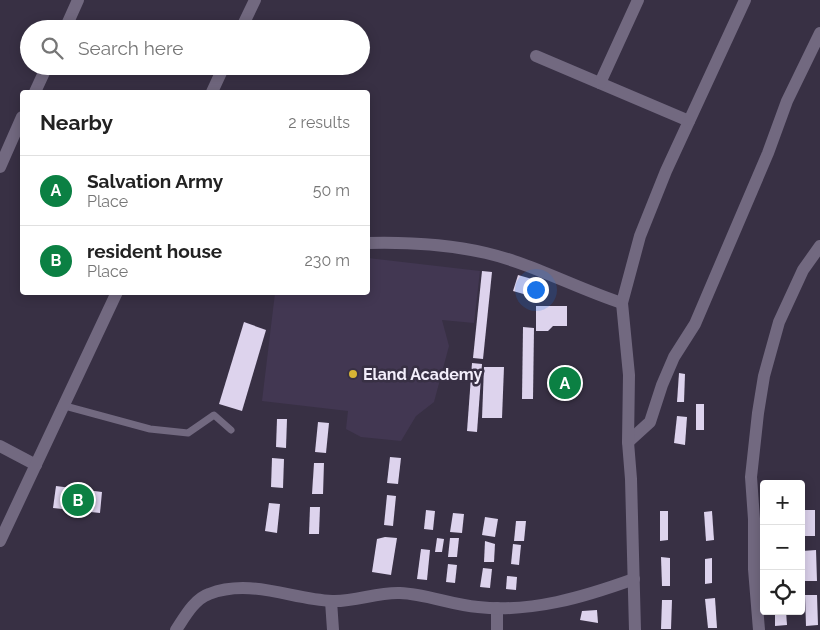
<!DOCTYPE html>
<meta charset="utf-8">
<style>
:root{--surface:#fff;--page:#f2f2f2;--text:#222;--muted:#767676;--line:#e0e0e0;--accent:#0b8043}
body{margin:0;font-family:Raleway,sans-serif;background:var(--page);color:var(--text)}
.controls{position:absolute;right:15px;bottom:15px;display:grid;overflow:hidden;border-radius:5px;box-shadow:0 2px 12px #0003}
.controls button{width:45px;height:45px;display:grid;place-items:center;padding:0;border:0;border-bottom:1px solid var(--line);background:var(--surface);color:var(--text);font:25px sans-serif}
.you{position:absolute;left:535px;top:289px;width:18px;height:18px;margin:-12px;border:4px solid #fff;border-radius:50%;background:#1a73e8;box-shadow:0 0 0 8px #1a73e833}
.badge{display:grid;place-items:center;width:32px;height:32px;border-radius:50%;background:var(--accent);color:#fff;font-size:16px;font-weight:700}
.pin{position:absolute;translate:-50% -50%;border:2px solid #fff;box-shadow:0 1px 5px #0006}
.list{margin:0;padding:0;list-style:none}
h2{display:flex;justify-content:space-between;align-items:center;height:65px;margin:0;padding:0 20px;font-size:21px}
h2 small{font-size:16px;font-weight:400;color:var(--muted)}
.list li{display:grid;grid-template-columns:32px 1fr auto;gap:15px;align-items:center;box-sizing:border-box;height:70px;padding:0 20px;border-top:1px solid var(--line)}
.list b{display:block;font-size:19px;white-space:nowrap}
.list p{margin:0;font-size:16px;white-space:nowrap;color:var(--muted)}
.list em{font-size:16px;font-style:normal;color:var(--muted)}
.icon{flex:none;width:28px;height:28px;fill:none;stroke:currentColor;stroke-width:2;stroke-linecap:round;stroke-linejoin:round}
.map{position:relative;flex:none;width:820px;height:630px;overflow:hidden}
.search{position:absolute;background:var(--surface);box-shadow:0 2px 12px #0003;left:20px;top:20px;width:350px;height:55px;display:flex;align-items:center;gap:12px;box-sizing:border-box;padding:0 18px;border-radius:28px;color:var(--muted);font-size:19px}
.panel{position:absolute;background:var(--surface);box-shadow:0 2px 12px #0003;left:20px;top:90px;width:350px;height:205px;border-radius:5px}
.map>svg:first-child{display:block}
.built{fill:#423752}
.building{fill:#ddd3ed}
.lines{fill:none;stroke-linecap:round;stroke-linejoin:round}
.lane{stroke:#726980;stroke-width:7}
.street{stroke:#726980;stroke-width:12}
.poi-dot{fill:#d7b434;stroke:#383044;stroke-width:2}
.labels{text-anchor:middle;stroke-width:5;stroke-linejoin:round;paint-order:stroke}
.poi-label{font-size:16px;font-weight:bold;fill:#f3eefb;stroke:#383044;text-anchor:start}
</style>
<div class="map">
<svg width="820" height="630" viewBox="0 0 820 630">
<rect width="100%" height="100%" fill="#383044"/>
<polygon class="built" points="368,258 480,271 474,323 442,320 449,346 434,402 416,416 401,441 361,437 346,429 348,411 262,401 275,293 368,292"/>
<g class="building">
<polygon points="482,271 492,272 483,359 473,358"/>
<polygon points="518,275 532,279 527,295 513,291"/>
<polygon points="536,306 567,306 567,326 553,326 548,331 536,331"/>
<polygon points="244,322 266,330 242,411 219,404"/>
<polygon points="523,327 534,328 533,399 522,399"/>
<polygon points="472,363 482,364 477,432 467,431"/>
<polygon points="484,367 504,367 502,418 482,418"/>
<polygon points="573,369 574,396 557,396 556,370"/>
<polygon points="679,373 685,374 684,402 677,402"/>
<rect x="696" y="404" width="8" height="26"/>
<polygon points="677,416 687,417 685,445 674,443"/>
<polygon points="277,419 287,419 286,448 276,447"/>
<polygon points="318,422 329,423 326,453 315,452"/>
<polygon points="390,457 401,458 398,484 387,483"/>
<polygon points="272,458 284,459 283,488 271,487"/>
<polygon points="314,463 324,463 323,494 312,494"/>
<polygon points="56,486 102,492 100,513 53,508"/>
<polygon points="387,495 396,496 393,526 384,525"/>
<polygon points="269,503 280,504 277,533 265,531"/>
<polygon points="310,507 320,507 319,534 309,534"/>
<polygon points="426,510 435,511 433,530 424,529"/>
<rect x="803" y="510" width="12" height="26"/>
<polygon points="660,511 668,511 668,540 660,541"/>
<polygon points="712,511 714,540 706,541 704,512"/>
<polygon points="453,513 464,514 462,533 450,532"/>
<polygon points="485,517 498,519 495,537 482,535"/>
<polygon points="516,521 526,521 524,541 514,541"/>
<polygon points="385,537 397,538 391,575 372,572 377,539"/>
<polygon points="437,538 444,539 442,552 435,552"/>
<polygon points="450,538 459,538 457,557 448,557"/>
<polygon points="485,541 495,544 494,562 484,562"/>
<polygon points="513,544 521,545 519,565 511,564"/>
<polygon points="421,549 430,550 427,580 417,579"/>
<polygon points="816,550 817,581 804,581 802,551"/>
<polygon points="661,557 670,558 670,586 662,586"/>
<polygon points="712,558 712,583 705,584 705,559"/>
<polygon points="448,564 457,565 455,583 446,582"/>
<polygon points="483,568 492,569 490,588 480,587"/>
<polygon points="507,576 517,577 516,590 506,589"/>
<polygon points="805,595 817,595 818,625 806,626"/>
<polygon points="715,598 717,628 708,628 705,599"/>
<polygon points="662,600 672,600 671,629 661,629"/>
<polygon points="597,610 598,623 580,620 582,611"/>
<polygon points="775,611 786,611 787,625 775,626"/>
</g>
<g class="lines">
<polyline class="lane" points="65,406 150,429 188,433 214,415 231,430"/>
<g class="street">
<polyline points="65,29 78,0"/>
<polyline points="241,29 255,0"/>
<polyline points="536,56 689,121"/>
<polyline points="600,83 638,0"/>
<polyline points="35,92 47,66"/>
<polyline points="212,92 224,66"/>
<polyline points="0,167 22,117"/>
<path d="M368 243C408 242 446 244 486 253 533 264 576 288 622 303"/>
<polyline points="628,442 650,422 662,385 674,357 695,324 768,153 787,101 820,33"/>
<polyline points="0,446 36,465"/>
<polyline points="0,541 117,292"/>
<polyline points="331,601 333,630"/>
<polyline points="497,608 497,630"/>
<path d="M176 630C184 618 194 599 209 594 250 578 291 599 332 601 355 602 377 592 400 593 426 594 452 605 478 607 531 613 584 597 634 579"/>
<polyline points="635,630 631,479 628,442 629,375 622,303 640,236 666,171 745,0"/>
<polyline points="759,630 754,569 754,519 751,477 758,413 764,376 779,322 803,270 820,246"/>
</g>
</g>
<circle class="poi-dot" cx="353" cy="374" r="5"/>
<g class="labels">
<g class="poi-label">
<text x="363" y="380">Eland Academy</text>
</g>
</g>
</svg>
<div class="controls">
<button>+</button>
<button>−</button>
<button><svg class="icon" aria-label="locate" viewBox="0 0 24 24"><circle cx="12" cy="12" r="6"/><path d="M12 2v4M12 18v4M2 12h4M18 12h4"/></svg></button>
</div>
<div class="you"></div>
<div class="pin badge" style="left:565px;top:383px">A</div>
<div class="pin badge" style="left:78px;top:500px">B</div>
<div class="search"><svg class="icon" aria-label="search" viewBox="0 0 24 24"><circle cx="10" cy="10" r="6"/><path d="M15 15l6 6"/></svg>Search here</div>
<section class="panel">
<h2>Nearby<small>2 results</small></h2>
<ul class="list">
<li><span class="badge">A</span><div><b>Salvation Army</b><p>Place</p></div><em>50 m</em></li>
<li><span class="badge">B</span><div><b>resident house</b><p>Place</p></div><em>230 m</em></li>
</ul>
</section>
</div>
